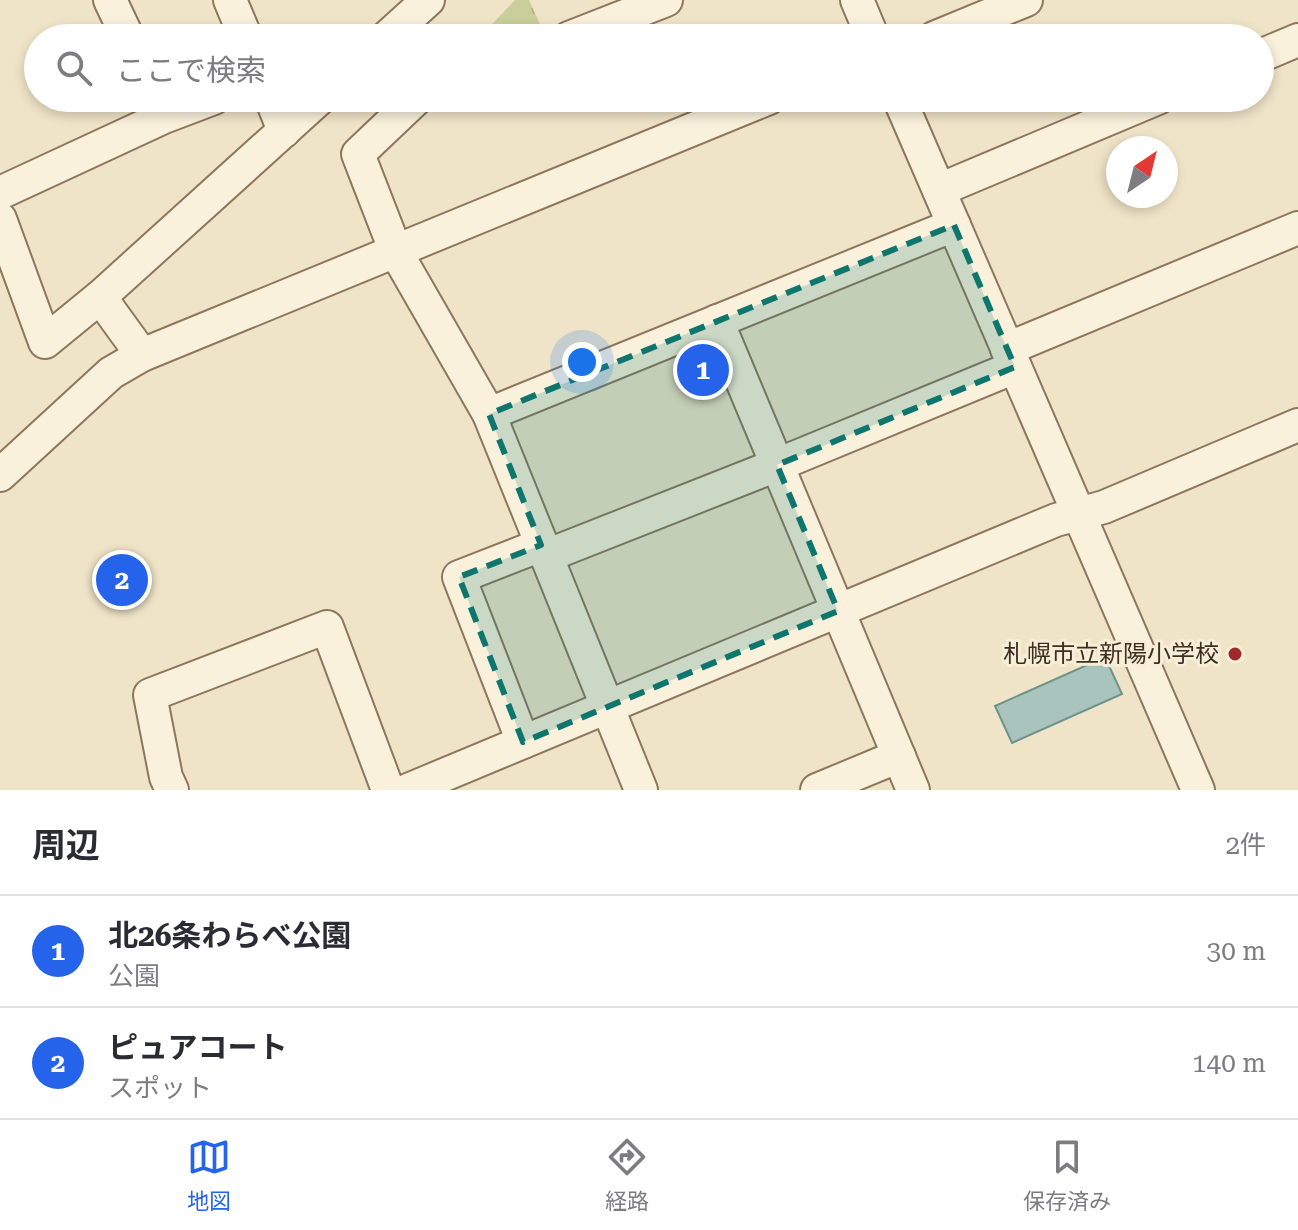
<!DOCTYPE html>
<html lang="ja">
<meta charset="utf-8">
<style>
:root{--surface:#fff;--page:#f2f2f3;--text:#2b2b33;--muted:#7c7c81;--line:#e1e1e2;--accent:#2563eb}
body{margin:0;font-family:"Roboto Serif","Noto Sans JP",serif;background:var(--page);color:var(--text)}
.compass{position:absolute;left:1106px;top:136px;width:72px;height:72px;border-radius:50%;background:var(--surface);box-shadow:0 4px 12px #0003;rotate:35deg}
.you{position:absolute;left:582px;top:362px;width:28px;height:28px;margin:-20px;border:6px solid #fff;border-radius:50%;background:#1a73e8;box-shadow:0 0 0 12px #1a73e833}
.badge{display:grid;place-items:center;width:52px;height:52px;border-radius:50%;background:var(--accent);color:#fff;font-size:26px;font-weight:700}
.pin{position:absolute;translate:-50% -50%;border:4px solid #fff;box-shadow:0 2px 8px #0006}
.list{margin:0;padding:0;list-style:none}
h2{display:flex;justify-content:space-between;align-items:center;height:104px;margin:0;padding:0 32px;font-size:34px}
h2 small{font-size:26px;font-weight:400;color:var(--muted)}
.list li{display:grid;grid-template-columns:52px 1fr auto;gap:24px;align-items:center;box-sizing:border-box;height:112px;padding:0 32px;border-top:2px solid var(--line)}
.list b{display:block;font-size:30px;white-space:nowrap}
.list p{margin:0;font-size:26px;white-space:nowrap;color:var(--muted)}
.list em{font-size:26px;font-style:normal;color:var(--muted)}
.icon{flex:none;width:44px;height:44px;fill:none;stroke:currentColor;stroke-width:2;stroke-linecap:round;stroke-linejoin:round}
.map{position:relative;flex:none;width:1298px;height:790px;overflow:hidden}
.search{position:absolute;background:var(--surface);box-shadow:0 4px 12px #0003;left:24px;right:24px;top:24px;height:88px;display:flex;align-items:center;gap:20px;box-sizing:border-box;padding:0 28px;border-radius:44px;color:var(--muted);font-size:30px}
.sheet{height:328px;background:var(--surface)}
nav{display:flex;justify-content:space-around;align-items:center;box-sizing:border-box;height:112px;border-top:2px solid var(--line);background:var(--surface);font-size:22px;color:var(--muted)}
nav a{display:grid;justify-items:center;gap:4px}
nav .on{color:var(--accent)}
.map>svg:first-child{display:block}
.park{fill:url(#park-tufts)}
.water{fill:#a9c4bc;stroke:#6f938a;stroke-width:2}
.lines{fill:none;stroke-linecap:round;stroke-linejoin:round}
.minor-casing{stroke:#8d765c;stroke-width:36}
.minor{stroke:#faf1dc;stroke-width:32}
.marked{fill:#0f766e;fill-opacity:0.2;stroke:#0f766e;stroke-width:6;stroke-dasharray:16 10;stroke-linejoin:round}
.poi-dot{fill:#9e2a2b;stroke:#f7eed8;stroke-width:3}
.labels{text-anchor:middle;stroke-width:6;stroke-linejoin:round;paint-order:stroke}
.poi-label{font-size:24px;fill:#3d2e20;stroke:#f7eed8;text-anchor:end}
</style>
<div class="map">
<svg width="1298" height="790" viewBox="0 0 1298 790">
<defs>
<pattern id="park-tufts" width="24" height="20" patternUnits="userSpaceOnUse" patternTransform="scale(2)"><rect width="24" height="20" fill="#c9cf9b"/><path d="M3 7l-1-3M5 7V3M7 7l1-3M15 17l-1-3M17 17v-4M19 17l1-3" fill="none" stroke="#aeb285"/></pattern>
</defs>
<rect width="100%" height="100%" fill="#f0e4c8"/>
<g class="park">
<polygon points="515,0 529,0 543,31 526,38 479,38"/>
<polygon points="706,340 729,388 700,401 679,352"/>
</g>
<polygon class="water" points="1105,657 1122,694 1012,743 995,706"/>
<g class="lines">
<g class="minor-casing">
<g id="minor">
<polyline points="110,0 128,38"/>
<polyline points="230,0 246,38"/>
<polyline points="857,0 873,38"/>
<polyline points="386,38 428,0"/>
<polyline points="569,38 666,0"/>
<polyline points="934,38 1026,0"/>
<polyline points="1260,56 1298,40"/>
<polyline points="271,98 284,131"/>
<polyline points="417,98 358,154 396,252 489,414 641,790"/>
<polyline points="899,98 1198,790"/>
<polyline points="939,190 1158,98"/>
<polyline points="0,193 164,117 214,98"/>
<polyline points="0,219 45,342 100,297 320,98"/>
<polyline points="100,297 142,355"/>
<polyline points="717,321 913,790"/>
<polyline points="1007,349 1298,228"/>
<polyline points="489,414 954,225"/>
<polyline points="0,475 111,373 142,355 769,98"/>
<polyline points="546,556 777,465 1015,367"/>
<polyline points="523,742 459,577 541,545"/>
<polyline points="172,790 166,777 150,695 327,627 388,790"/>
<polyline points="408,790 1056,520 1104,507 1298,425"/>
<polyline points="817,790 899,756"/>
</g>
</g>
<use href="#minor" class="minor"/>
</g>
<path class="marked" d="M954 225 1015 367 777 465 838 611 523 742 459 577 541 545 489 414Z"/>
<circle class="poi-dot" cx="1235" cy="654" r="8"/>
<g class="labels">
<g class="poi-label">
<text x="1219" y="662">札幌市立新陽小学校</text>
</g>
</g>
</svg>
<svg class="compass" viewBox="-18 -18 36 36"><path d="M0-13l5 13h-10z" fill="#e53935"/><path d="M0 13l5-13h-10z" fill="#7c7c81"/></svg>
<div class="you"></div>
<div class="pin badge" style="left:703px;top:370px">1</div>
<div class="pin badge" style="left:122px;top:580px">2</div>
<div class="search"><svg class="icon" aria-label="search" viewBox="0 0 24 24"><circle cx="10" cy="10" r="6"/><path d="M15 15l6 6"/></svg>ここで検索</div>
</div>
<section class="sheet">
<h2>周辺<small>2件</small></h2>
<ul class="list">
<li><span class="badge">1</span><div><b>北26条わらべ公園</b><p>公園</p></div><em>30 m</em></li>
<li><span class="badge">2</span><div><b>ピュアコート</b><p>スポット</p></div><em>140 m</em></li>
</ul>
</section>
<nav>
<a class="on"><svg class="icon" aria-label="map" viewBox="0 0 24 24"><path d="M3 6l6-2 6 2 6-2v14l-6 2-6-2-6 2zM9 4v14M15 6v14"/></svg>地図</a>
<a><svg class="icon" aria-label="directions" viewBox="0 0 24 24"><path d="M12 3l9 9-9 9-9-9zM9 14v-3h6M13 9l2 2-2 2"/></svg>経路</a>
<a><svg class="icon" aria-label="saved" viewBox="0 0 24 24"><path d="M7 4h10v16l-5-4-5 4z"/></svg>保存済み</a>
</nav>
